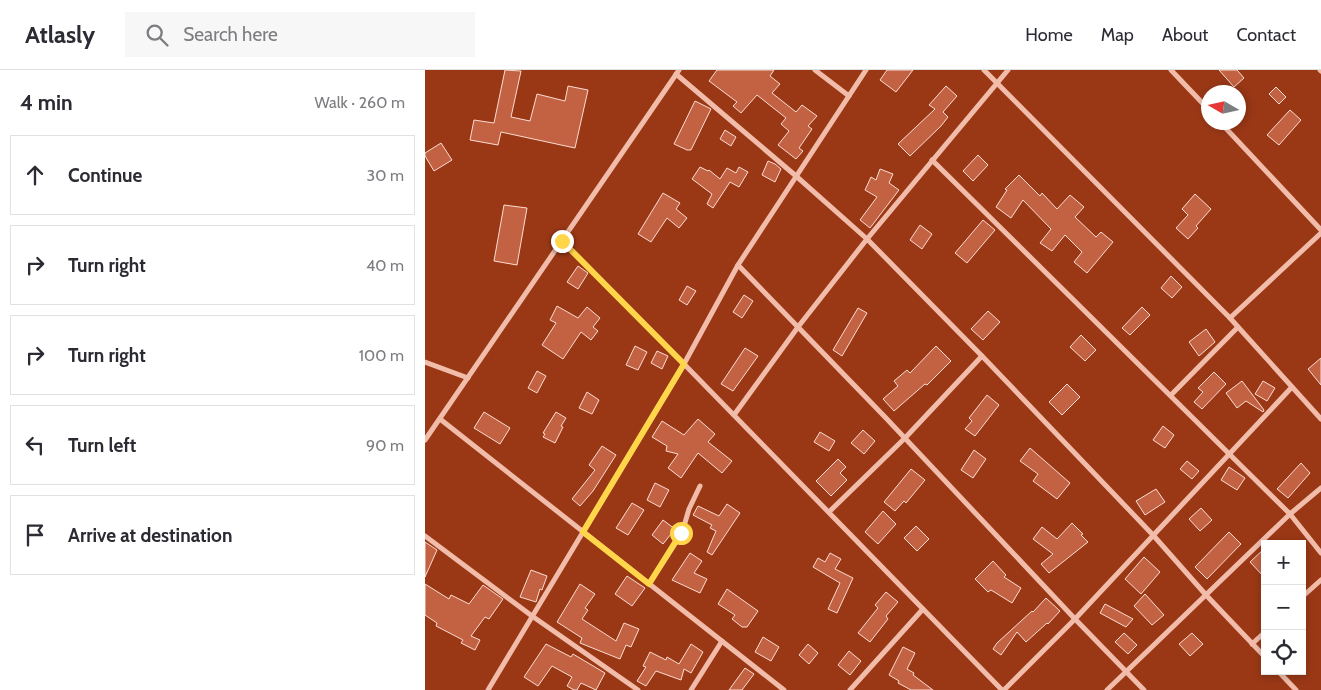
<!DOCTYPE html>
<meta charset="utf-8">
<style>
:root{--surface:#fff;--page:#f7f7f7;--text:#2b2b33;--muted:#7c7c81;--line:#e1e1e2}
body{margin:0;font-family:Cabin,sans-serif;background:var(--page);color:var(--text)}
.controls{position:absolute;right:15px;bottom:15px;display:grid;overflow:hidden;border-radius:0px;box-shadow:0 2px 8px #0003}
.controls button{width:45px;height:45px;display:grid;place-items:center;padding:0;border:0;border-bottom:1px solid var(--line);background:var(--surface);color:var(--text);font:25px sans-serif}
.compass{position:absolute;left:776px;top:15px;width:45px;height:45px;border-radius:50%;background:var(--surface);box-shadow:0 2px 8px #0003;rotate:279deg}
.stop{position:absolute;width:15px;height:15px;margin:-11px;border:4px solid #ffd54a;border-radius:50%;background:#fff}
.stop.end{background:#ffd54a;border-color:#fff;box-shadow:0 1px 5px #0008}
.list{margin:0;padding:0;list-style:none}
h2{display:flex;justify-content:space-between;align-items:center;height:65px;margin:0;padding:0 20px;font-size:21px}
h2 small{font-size:16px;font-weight:400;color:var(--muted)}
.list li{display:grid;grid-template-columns:32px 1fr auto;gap:15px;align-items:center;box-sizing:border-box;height:80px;margin:0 10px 10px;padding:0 10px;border:1px solid var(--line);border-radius:0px}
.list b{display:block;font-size:19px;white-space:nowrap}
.list em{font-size:16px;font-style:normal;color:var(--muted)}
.icon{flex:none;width:28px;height:28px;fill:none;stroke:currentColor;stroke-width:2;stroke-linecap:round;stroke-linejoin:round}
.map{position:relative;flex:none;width:896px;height:620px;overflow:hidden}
header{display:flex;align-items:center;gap:30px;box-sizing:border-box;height:70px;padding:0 25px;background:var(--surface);border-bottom:1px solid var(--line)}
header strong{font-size:24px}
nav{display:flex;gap:28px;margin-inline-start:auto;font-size:18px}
.search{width:350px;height:45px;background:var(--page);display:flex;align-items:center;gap:12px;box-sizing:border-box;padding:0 18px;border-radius:0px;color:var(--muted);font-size:19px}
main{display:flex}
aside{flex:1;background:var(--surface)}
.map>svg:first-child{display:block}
.building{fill:#c26243;stroke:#fcdcd2}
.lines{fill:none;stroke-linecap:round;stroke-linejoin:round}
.street{stroke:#f2bcaa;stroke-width:5}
.route{stroke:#ffd54a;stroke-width:6}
</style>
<header>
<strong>Atlasly</strong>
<div class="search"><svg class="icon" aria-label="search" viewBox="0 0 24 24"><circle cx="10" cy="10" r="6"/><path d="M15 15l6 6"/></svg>Search here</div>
<nav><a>Home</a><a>Map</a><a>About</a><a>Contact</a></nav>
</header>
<main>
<aside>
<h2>4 min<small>Walk · 260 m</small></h2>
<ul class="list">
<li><svg class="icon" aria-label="ahead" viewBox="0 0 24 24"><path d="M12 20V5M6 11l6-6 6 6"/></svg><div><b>Continue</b></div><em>30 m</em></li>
<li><svg class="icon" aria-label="right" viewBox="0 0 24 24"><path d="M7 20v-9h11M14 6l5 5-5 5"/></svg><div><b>Turn right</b></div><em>40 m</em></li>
<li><svg class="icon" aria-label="right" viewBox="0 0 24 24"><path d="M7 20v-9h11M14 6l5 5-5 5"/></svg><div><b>Turn right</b></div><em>100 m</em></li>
<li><svg class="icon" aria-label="left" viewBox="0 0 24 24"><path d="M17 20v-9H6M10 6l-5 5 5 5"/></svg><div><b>Turn left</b></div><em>90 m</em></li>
<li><svg class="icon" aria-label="arrive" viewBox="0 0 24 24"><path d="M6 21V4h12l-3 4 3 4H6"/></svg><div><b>Arrive at destination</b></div></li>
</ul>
</aside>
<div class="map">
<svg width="896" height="620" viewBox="0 0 896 620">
<rect width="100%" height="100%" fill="#9a3816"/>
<g class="building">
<polygon points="80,0 96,1 86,47 105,51 112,24 140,31 143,16 163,20 150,78 76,62 73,75 45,70 49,50 69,53"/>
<polygon points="292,0 349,0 345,6 355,14 347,23 371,42 377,35 392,46 383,56 387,59 374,78 378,81 371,89 353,75 364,61 356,54 361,48 332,25 316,43 308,36 312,32 284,11"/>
<polygon points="462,0 488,0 471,22 455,10"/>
<polygon points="794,0 812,0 819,8 809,17"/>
<polygon points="521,16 532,26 518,42 523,47 516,56 485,86 473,74 510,39 504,35"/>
<polygon points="851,17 861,27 854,34 844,24"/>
<polygon points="270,31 286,39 266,80 262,80 249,74"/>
<polygon points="865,40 876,50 854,75 842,65"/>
<polygon points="300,60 311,67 306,76 295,69"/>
<polygon points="16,73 27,90 9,101 0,86 0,83"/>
<polygon points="553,85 563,95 548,111 538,101"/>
<polygon points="343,91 350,94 356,99 350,112 337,105"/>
<polygon points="275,97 283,101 284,100 295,109 302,98 311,103 314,97 323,102 314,117 305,112 288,138 282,134 287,124 267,109"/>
<polygon points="455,99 468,104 464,113 474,120 445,158 435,150 452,127 440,120 446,107 451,110"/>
<polygon points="594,105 615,126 617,123 632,139 645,125 659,137 650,147 671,167 676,162 688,172 662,203 649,192 657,182 640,165 627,181 615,173 626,159 598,130 586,148 571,137 582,120 580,119"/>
<polygon points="238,123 255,133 251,139 262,148 254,158 242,148 226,172 213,164"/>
<polygon points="770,124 786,139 771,156 773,158 763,169 751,158 763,145 757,139"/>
<polygon points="79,135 102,138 92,195 69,191"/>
<polygon points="558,150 570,160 542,193 530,183"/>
<polygon points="495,155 507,164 497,179 485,170"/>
<polygon points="153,196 163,203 153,219 142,212"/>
<polygon points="746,206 757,217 747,228 736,218"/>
<polygon points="262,216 271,221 262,235 254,230"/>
<polygon points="319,225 328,231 317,248 308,242"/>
<polygon points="132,236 153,248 162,237 175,248 168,257 173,261 166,270 156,262 138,289 117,275 131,253 125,250"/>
<polygon points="717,237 725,245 705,265 697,258"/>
<polygon points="433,238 442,243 417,286 408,280"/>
<polygon points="563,241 575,252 558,270 546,259"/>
<polygon points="781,259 790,272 774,286 764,272"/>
<polygon points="656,265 671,280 660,291 645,277"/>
<polygon points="210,276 222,282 213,300 201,295"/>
<polygon points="511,276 526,291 502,315 500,314 469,341 458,329 473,316 469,311 482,300 485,303"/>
<polygon points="320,278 333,286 308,321 296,314"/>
<polygon points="232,281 243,286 237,299 226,293"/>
<polygon points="896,288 896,315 883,299"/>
<polygon points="112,301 121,306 112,323 103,318"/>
<polygon points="789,302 801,314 777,339 769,332 778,322 773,318"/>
<polygon points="817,311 839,340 838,342 821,331 812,338 801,323"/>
<polygon points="838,311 850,318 842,331 830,324"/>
<polygon points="642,314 655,327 637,345 624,332"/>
<polygon points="162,322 174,330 167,344 154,338"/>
<polygon points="562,325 574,335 550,366 540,359 547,351 544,348"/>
<polygon points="59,342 85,358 75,374 49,358"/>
<polygon points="131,342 141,348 136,356 138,357 130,373 118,367 120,364 118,363"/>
<polygon points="273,349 290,364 283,372 307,391 297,403 273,383 256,408 243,398 253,384 241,381 242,376 227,367 237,351 259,365"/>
<polygon points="738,356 749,365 740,378 728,370"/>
<polygon points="438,360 450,371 439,384 426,373"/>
<polygon points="395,362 410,371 404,381 389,372"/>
<polygon points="177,376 191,385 168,421 155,436 147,429 170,400 164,395"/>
<polygon points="605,378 645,413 632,429 608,411 613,404 595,391"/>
<polygon points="549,380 561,389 548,408 536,400"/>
<polygon points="413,389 421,397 415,403 422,410 406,426 391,411"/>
<polygon points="762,391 774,401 767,409 755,399"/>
<polygon points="876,393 885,403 863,428 852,419"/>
<polygon points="804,397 820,408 812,420 796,410"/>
<polygon points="486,399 500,410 481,433 479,431 470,441 459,432"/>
<polygon points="230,413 244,420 235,437 222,430"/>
<polygon points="731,419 740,432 720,445 711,431"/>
<polygon points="207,433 219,440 203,465 191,458"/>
<polygon points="302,434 315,443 287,485 282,482 291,461 285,458 287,455 268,445 273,436 294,446"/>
<polygon points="776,438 787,450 775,461 764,449"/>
<polygon points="458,441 471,454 453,474 440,462"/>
<polygon points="238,450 250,459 238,474 227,465"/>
<polygon points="647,453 658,464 656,465 663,472 624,503 616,494 628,484 608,469 617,457 632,469"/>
<polygon points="491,456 504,469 492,481 479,468"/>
<polygon points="804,462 816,474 782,509 770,497"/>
<polygon points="0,472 12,480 0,507"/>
<polygon points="840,478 840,508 825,492"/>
<polygon points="265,483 277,491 269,503 282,509 275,523 247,510"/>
<polygon points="405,483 416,489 410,499 428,508 412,543 403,539 415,513 388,497 393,488 400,492"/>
<polygon points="719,487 735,502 716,524 700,509"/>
<polygon points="568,491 581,505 579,507 596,518 587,533 566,520 563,522 550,509"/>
<polygon points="106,500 122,506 117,520 115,519 111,532 95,527"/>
<polygon points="202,506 220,518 207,536 190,524"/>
<polygon points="0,514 24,529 26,525 44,534 58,515 78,529 64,549 60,547 46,566 55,570 50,580 36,573 38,570 11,556 12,553 0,545"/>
<polygon points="155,514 170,524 160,538 163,540 157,549 191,571 199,553 214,559 206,577 201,575 195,589 155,573 157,568 132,552"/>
<polygon points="302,519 333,541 322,557 317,557 307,549 310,545 293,534"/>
<polygon points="461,522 473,532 461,546 463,549 445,572 433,563 453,538 450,535"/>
<polygon points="720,524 739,545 727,555 709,536"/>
<polygon points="621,528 635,541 623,554 622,553 601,572 592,562 576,585 568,579 572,573 607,541 608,542"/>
<polygon points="680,534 708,549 701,557 675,543"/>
<polygon points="699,563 712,575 703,584 690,572"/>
<polygon points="767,563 778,574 765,586 754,574"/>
<polygon points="338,567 354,577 346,591 330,582"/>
<polygon points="121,574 146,587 148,584 180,603 171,620 156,613 152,620 149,620 142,616 147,607 127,596 113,616 99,607"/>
<polygon points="266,574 278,582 266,603 259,599 256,610 231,601 221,616 212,611 221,597 218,596 225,582 241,590 242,587 254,594"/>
<polygon points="383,574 393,583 384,594 374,585"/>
<polygon points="478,577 490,583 482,599 489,603 488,605 508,620 486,620 473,613 474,611 464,605"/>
<polygon points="424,581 436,591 425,605 413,595"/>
<polygon points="320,598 329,604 317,620 304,620"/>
</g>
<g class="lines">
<g class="street">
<polyline points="390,0 424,26"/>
<polyline points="559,0 805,248 896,349"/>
<polyline points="746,0 784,40"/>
<polyline points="895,0 896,1"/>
<polyline points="251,4 371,106 442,169 557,286 728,465 781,525 840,587"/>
<polyline points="795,52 896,160"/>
<polyline points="507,90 865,444 896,483"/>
<polyline points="137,171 259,294 577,620"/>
<polyline points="313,195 460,347 650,549 719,620"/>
<polyline points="805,248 896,163"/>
<polyline points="0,292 43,308"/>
<polyline points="746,325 813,257"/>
<polyline points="309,345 373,257 442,169 583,0"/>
<polyline points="15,349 359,620"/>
<polyline points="0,370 254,0"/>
<polyline points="404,442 480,368 557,286"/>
<polyline points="0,466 107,546 213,620"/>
<polyline points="224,514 257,463 264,439 275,416"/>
<polyline points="877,527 896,510"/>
<polyline points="827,574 840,562"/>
<polyline points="853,601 871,620"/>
<polyline points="63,620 259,294 313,195 441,0"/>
<polyline points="266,620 297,571"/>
<polyline points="425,620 498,539"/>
<polyline points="579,620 650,549 867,317"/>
<polyline points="682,620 865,444 896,418"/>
</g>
</g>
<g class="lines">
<polyline class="route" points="137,171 259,294 158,462 224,514 256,463"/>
</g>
</svg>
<div class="controls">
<button>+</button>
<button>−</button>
<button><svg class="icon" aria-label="locate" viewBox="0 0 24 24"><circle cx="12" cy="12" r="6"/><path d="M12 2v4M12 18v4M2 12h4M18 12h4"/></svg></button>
</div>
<svg class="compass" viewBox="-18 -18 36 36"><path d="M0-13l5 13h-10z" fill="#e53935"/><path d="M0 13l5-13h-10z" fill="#7c7c81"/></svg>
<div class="stop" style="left:256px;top:463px"></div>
<div class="stop end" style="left:137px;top:171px"></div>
</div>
</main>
